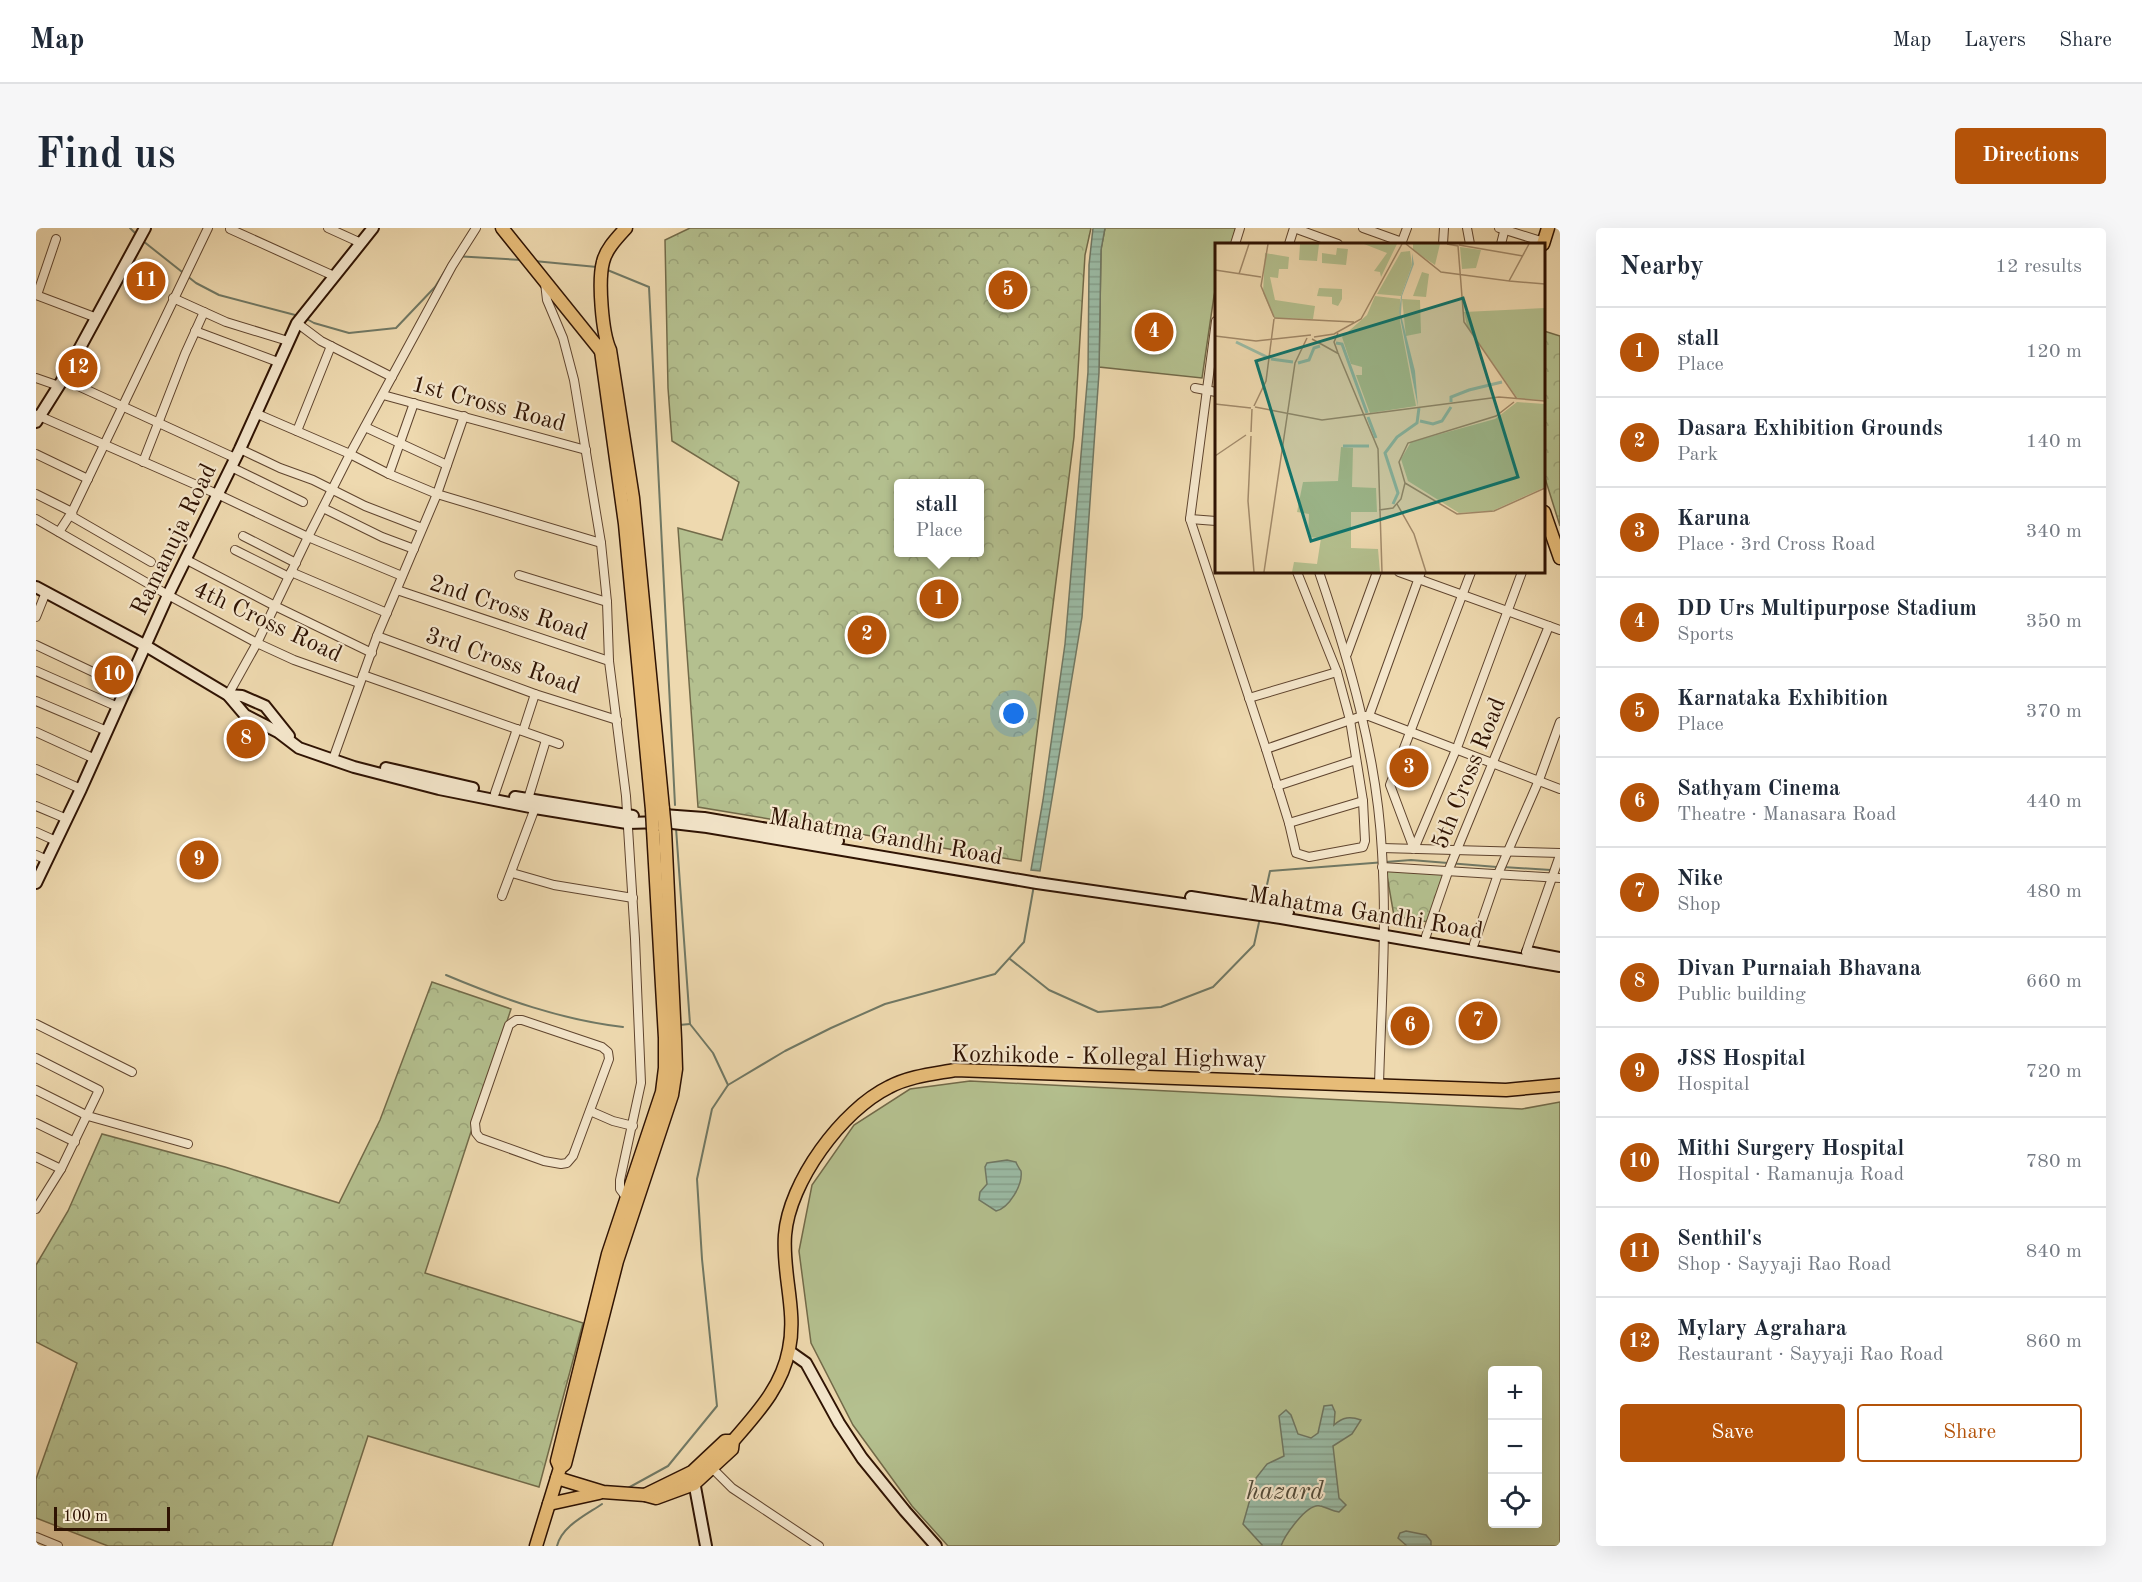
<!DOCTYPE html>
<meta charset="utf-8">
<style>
:root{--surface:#fff;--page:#f6f6f7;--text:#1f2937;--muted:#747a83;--line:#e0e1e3;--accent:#b45309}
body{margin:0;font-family:"Old Standard TT",serif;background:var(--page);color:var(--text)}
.controls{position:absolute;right:18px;bottom:18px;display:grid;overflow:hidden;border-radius:6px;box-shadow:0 6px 24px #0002}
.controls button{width:54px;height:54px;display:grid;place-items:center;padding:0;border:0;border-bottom:2px solid var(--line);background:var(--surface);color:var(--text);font:30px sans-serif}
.scale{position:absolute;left:18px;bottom:15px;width:116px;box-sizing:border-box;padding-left:6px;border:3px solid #2f1303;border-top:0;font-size:16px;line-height:21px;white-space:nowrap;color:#2f1303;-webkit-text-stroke:4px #f4e6cb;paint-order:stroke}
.you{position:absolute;left:978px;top:486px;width:21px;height:21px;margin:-15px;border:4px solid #fff;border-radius:50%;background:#1a73e8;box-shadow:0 0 0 9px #1a73e833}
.badge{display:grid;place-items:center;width:39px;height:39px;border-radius:50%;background:var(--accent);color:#fff;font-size:20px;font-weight:700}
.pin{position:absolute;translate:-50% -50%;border:3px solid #fff;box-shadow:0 2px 6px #0006}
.popup{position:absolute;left:858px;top:251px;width:90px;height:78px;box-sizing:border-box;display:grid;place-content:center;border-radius:6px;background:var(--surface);filter:drop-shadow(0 2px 4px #0005);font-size:20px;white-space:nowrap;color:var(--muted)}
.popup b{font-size:22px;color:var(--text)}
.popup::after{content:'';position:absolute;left:50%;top:100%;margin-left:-12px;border:12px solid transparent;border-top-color:var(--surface)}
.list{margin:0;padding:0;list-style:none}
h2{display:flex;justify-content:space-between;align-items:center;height:78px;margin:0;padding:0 24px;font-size:26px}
h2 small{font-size:20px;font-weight:400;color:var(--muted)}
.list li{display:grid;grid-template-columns:39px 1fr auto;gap:18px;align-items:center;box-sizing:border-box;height:90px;padding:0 24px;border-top:2px solid var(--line)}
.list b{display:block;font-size:22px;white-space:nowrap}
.list p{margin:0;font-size:20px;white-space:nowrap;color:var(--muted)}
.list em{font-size:20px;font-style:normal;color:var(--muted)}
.actions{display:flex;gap:12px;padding:18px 24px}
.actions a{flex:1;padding:14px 0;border:2px solid var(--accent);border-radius:6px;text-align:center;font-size:21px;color:var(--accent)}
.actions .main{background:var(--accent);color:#fff}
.icon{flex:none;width:33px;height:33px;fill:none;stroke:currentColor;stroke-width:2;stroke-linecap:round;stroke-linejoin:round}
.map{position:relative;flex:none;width:1524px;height:1318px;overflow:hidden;border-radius:6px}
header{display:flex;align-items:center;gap:36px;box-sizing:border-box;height:84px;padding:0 30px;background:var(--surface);border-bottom:2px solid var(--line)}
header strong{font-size:28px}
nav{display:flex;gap:33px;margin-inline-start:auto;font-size:21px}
.intro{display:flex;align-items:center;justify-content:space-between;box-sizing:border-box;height:144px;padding:0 36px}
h1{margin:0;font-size:42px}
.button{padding:15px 27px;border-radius:6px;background:var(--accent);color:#fff;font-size:21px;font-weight:700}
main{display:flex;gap:36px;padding:0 36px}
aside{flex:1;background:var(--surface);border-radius:6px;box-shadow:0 6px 24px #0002}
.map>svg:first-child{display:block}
.grass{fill:#b4c08f;stroke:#726a49;stroke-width:1.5;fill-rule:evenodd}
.forest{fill:url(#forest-crowns);stroke:#726a49;stroke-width:1.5;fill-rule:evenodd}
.water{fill:url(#water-rules);stroke:#707864;stroke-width:1.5}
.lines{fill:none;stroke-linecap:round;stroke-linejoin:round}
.stream{stroke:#707864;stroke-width:2}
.street-casing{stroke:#5f442e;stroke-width:10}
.secondary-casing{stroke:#2f1303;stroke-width:14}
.primary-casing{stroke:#2f1303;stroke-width:15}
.street{stroke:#f4e6cb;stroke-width:8}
.secondary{stroke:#f4e6cb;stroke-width:10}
.primary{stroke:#e7bc78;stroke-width:12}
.primary-bridge-casing{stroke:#2f1303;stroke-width:15;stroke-linecap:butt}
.primary-bridge{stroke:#e7bc78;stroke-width:12}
.labels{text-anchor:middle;stroke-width:4.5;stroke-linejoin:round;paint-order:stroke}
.street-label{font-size:24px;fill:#2f1303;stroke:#f4e6cb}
.water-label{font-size:26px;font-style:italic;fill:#554e3c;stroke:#f4e6cb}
.inset-river{fill:none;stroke:#9bbba5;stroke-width:3}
.inset-road{fill:none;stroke:#a28a6a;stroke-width:1.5}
.view{fill:#0f766e;fill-opacity:0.15;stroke:#0f766e;stroke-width:3}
.inset-edge{fill:none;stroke:#2f1303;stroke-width:3}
</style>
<header>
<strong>Map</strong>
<nav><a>Map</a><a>Layers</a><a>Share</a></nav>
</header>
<div class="intro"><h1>Find us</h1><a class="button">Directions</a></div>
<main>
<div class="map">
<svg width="1524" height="1318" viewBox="0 0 1524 1318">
<defs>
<pattern id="forest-crowns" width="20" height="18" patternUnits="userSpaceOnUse" patternTransform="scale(1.5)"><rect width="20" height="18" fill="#b4c08f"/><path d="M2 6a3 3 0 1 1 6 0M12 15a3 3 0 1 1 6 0" fill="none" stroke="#9ba47a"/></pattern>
<pattern id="water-rules" width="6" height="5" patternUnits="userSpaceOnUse" patternTransform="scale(1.5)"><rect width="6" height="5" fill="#9bbba5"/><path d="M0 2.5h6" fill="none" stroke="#86a08c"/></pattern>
</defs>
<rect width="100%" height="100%" fill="#eed9af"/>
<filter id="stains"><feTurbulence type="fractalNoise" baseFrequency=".00333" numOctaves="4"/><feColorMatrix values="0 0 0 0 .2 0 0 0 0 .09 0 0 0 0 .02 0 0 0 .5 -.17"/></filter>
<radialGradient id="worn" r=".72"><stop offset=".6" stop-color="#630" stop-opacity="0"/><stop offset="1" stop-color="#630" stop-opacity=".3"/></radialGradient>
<g class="grass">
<polygon points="1069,0 1200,0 1195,16 1180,16 1180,59 1178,68 1166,150 1063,139 1065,21"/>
<path d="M934 853 1486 881 1524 874V1318H912L876 1278 817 1197 775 1115 763 1023 776 957 818 897 874 861ZM1456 1142H1502V1296H1456Z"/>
</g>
<g class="forest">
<path d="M654 0H1055L1049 27 1038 209 985 633 662 579 642 300 686 312 703 254 636 213 632 160 629 12ZM862 256H944V324H862Z"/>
<polygon points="1508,103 1524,108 1524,298 1508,247"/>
<polygon points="1350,642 1410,645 1392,694 1358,688"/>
<polygon points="396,754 475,781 389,1045 547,1095 503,1259 332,1208 296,1318 72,1318 0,1290 0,1251 41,1135 0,1114 0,1037 32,983 66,906 189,939 303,975 344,892"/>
</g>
<g class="water">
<polygon points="1057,0 1069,0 1065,22 1063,145 1046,389 1004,643 995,642 1007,572 1029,416 1052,144 1053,37"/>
<path d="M971 932 980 934C980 935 984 942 985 943 987 957 973 980 960 983L943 972 944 964 951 956 949 939 951 935Z"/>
<path d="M1296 1177 1299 1184 1298 1197C1307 1189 1314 1188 1325 1192L1316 1206 1297 1218 1303 1270 1310 1277 1303 1284C1296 1283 1290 1279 1284 1278 1271 1275 1249 1307 1245 1318H1227L1207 1296 1220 1250 1231 1236 1248 1228 1243 1188 1250 1182 1255 1187 1262 1206 1275 1210 1282 1205 1288 1178Z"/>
<polygon points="1370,1303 1390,1307 1395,1313 1395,1318 1371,1318 1362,1310 1364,1305"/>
</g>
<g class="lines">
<g class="stream">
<polyline points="94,0 101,7"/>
<polyline points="107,13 160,55 183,67 263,88"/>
<polyline points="498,33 561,39"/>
<polyline points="569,41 613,59 639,577"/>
<polyline points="269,90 278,95 313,105 360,100 399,59 418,28 486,32"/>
<polyline points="640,600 654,796 677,825 692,857"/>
<polyline points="1467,639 1515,642"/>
<polyline points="1227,675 1234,643 1375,632 1461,639"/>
<polyline points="974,731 1013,762 1062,784 1125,779 1177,759 1218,717 1224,690"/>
<path d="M410 747C467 771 526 792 587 799"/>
<polyline points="643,797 654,796"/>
<polyline points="592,1260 632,1238 681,1178 666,1031 661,951 676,881 692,857 749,823 795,800 849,776 959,746 988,714 998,657"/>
<path d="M521 1318C526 1298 550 1287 566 1276"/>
</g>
<g class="street-casing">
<g id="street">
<polyline points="292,0 325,15"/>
<polyline points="1258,0 1302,16"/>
<polyline points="1327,0 1366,14"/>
<polyline points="1431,0 1434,16"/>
<polyline points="1463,0 1508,14"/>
<polyline points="194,1 298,48"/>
<polyline points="1199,16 1204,0"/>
<polyline points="1253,16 1258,0"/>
<polyline points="1365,16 1371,0"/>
<polyline points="1407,16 1408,0"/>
<polyline points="1465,16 1469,0"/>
<polyline points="509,55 511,72 527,110 538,152 565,315 571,374 573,433 590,568 599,711 605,855 584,952 584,961 590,969"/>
<polyline points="0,67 61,90"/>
<polyline points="1,67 20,11"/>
<polyline points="137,70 190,94 252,113"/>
<polyline points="1180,93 1154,291 1230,521 1253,595 1260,625 1273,629 1327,619 1329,613 1327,573 1314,492 1301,444 1261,344"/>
<polyline points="261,95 285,113 356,149"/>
<polyline points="159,103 242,134"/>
<polyline points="0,150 23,158"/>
<polyline points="27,151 199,230"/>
<polyline points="1159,160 1180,164"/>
<polyline points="347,167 550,222"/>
<polyline points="219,185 314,226 353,246 401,266 565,315"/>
<polyline points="1,187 181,266 272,309 366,348"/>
<polyline points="329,199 411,237"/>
<polyline points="261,203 295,118"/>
<polyline points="204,221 244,240 277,252 329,278 386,300"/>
<polyline points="0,226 52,251"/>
<polyline points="107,234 149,126 168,84"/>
<polyline points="195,239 267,274"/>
<polyline points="353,246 378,175"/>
<polyline points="0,266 36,284 37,289 115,334"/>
<polyline points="287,280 346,309 378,321"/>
<polyline points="0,291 132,367 221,415 258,432 323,455"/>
<polyline points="1154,291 1180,293"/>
<polyline points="23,304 36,284 172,0"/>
<polyline points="207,308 260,335"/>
<polyline points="199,322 253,349"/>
<polyline points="149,331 239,378 336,425"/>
<polyline points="255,344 351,385"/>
<path d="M1283 344C1314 435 1341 528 1346 624 1351 702 1345 780 1343 857"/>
<polyline points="1363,344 1524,402"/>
<polyline points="483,347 571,374"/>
<polyline points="361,362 573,433"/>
<polyline points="0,389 10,364"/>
<polyline points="341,408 499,466 581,492"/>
<polyline points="0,417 91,460"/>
<polyline points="1311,426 1341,344"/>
<polyline points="0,443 82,479"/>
<polyline points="327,447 523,516"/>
<polyline points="192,467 221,415 272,309 314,226 416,38 440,0"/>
<polyline points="1213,470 1301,444"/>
<polyline points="0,473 71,503"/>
<polyline points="1333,488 1385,344"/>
<polyline points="487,503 499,466"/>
<polyline points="0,504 59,531"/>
<polyline points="1230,521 1326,488 1333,488 1524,561"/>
<polyline points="297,531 341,408 401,266 428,188"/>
<polyline points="0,541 45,561"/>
<polyline points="1241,558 1320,532"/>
<polyline points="459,565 481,501"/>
<polyline points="492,571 510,512"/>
<polyline points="0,578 31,591"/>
<polyline points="1253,595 1327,573"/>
<polyline points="0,604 20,613"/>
<polyline points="1346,620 1524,625"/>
<polyline points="1378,621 1422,517 1486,344"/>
<polyline points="1378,621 1354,557 1435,344"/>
<polyline points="0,627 11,632"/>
<polyline points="1346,639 1524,650"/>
<polyline points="476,645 518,657 597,670"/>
<polyline points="466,668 499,580"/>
<polyline points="1390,708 1413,641 1513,398"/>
<polyline points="1438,716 1462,646 1503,552 1524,494"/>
<polyline points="1490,724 1524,627"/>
<polygon points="480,792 486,792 566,819 572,824 573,831 537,928 531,935 525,936 508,933 444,910 440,905 439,895 473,797"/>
<polyline points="0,796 96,844"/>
<polyline points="0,830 63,862 25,941 0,981"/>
<polyline points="0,862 52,888 152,916"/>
<polyline points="554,883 577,893 597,898"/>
<polyline points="0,895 39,914"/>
<polyline points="0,929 25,941"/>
<polyline points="674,1238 696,1260 783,1318"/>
<polyline points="0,1309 22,1318"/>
</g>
</g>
<g class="secondary-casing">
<g id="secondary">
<polyline points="0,194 27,151 109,0"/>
<polyline points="0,359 110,418 192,467 209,487 242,504 263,520 318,539 403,561 499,580 591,595 628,594 671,599 1001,655 1245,690 1524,738"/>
<polyline points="192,467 206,468 229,478 253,508"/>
<polyline points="350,540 437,560"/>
<polyline points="479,569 597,588"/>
<polyline points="627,587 668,590 802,613"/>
<polyline points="0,655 45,561 132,367 204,221 261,95 337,0"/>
<polyline points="1155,669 1252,684"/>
<polyline points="1492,724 1524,730"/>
<polyline points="753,1123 770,1135 803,1195 826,1230 869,1283 900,1318"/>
<polyline points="657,1248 670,1318"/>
</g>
</g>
<g class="primary-casing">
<g id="primary">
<polyline points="466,0 565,123 571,122"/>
<path d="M590 0C581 10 570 21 567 34 562 53 566 105 574 122L597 270 627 581"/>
<polyline points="1507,16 1512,0"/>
<polyline points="570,112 565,123 589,296 616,582"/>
<polyline points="1508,284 1524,330"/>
<polyline points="524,1240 521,1233 572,1026 626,864 629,840 629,810 617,601"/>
<path d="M521 1250 567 1264 609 1267 620 1270 658 1256 696 1221 697 1213C721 1185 746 1159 753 1121 761 1083 746 1045 749 1007 753 954 806 882 853 859 874 848 897 846 919 842L1470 862 1524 857"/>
<polyline points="609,1267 656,1244 689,1213 697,1213"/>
<polyline points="513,1276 563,1265"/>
<polyline points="500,1318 524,1240 529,1236 581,1033 636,867 640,841 639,811 629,602"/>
</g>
</g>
<use href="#street" class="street"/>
<use href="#secondary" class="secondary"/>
<use href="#primary" class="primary"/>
<g class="primary-bridge-casing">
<g id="primary-bridge">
<polyline points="627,581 629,602"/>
<polyline points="616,582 617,601"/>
</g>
</g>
<use href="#primary-bridge" class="primary-bridge"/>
</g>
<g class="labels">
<g class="street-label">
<text transform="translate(453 175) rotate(15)" y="8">1st Cross Road</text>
<text transform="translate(137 311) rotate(-64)" y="8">Ramanuja Road</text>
<text transform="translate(473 379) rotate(18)" y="8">2nd Cross Road</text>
<text transform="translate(232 393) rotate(25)" y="8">4th Cross Road</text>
<text transform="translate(467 432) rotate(19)" y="8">3rd Cross Road</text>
<text transform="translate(1432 545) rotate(-68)" y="8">5th Cross Road</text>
<text transform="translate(850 608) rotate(10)" y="8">Mahatma Gandhi Road</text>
<text transform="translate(1330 684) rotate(9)" y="8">Mahatma Gandhi Road</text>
<text transform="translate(1073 828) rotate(1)" y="8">Kozhikode - Kollegal Highway</text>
</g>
<g class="water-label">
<text x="1249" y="1271">hazard</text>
</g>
</g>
<g transform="translate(1179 15)">
<rect width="330" height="330" fill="#eed9af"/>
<path d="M207 29 214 31 211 54 198 53ZM187 56 205 57 206 90 191 93ZM302 159 330 161V244L277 268 244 270 193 238 186 216 196 199 280 176Z" fill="#b4c08f"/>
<path d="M149 1H182L166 34 165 29 159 28 172 10ZM198 1H225L220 22 198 7ZM245 4 266 7 261 25 247 26ZM195 8 197 22 186 53 162 51 186 9ZM50 10 74 14 73 26H64L63 35 55 34 60 57 100 63 98 76 59 75 48 50ZM160 53 185 56V78L201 163 155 170 141 132H147V124L136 121 127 94 152 72ZM330 65V157L303 156 252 83 249 69ZM126 204 138 205 137 244 161 245 162 269H136V305L163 306 165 329H77L79 319 102 321 106 295 93 294 94 271 82 269 88 239 123 238Z" fill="#b4c08f"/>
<path d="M85 1H104L102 18 84 17ZM122 5 133 6 131 22 107 20V10L121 12ZM104 45 127 46V56L123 63 117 61V54L102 53Z" fill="#b4c08f"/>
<path d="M197 10 199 21 187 53 186 72 200 128 203 164 184 69 186 53 197 22Z" fill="#9bbba5"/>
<path class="inset-river" d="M21 99 52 114M121 100 127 101 152 170M56 116 78 119M83 120 94 117 99 105 105 103M236 159V154L254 147 287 139M153 174 161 195M205 178 218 181 227 178 236 164M128 203H154M178 261 183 250 170 210 182 194 202 180 204 165"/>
<path class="inset-road" d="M53 1 46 43 59 74M191 1 226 29 294 38 314 1M232 1 243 3 249 79 302 156M244 2 308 13M0 27 46 34M24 31 34 1M294 38 330 41M59 75 139 79M0 93 41 98 96 92M99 94 119 91 146 76 187 1M97 96 124 111M123 110 163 206 167 329M123 110 119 99 123 90M0 161 36 165M39 163 51 138 59 76M40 164 107 177 284 154 330 158M36 189 37 166M36 193 33 258 39 329M0 213 31 192M190 240 242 271 279 268 330 245M182 261 199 291 211 329M164 267 178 265 186 256 190 240 184 219 193 200 281 173 299 159M49 329 80 120 92 95"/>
<path class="view" d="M248 55 303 234 96 298 41 118Z"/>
<rect width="330" height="330" class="inset-edge"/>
</g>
<rect width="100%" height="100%" filter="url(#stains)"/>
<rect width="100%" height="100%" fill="url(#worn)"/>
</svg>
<div class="controls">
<button>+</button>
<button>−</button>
<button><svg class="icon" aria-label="locate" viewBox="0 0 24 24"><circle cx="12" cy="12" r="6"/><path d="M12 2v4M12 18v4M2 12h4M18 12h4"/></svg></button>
</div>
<div class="scale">100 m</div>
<div class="you"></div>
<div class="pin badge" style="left:903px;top:371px">1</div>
<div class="popup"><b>stall</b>Place</div>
<div class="pin badge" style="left:831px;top:407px">2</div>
<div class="pin badge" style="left:1373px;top:540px">3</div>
<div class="pin badge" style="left:1118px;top:104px">4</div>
<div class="pin badge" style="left:972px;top:62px">5</div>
<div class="pin badge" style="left:1374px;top:798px">6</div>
<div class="pin badge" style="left:1442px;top:793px">7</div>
<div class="pin badge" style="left:210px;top:511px">8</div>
<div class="pin badge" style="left:163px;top:632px">9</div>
<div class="pin badge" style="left:78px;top:447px">10</div>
<div class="pin badge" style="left:110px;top:53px">11</div>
<div class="pin badge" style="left:42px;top:140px">12</div>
</div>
<aside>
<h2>Nearby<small>12 results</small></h2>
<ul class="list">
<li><span class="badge">1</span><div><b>stall</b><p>Place</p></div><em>120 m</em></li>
<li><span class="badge">2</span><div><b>Dasara Exhibition Grounds</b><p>Park</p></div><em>140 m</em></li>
<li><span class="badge">3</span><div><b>Karuna</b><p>Place · 3rd Cross Road</p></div><em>340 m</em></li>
<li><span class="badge">4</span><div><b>DD Urs Multipurpose Stadium</b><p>Sports</p></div><em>350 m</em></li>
<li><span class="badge">5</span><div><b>Karnataka Exhibition</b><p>Place</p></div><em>370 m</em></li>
<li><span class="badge">6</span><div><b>Sathyam Cinema</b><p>Theatre · Manasara Road</p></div><em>440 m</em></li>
<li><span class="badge">7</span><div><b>Nike</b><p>Shop</p></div><em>480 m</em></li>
<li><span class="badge">8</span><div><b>Divan Purnaiah Bhavana</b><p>Public building</p></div><em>660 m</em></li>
<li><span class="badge">9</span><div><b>JSS Hospital</b><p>Hospital</p></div><em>720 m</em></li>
<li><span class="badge">10</span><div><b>Mithi Surgery Hospital</b><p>Hospital · Ramanuja Road</p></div><em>780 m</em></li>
<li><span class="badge">11</span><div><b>Senthil's</b><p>Shop · Sayyaji Rao Road</p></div><em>840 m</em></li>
<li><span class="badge">12</span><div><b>Mylary Agrahara</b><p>Restaurant · Sayyaji Rao Road</p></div><em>860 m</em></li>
</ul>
<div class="actions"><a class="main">Save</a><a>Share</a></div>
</aside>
</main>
